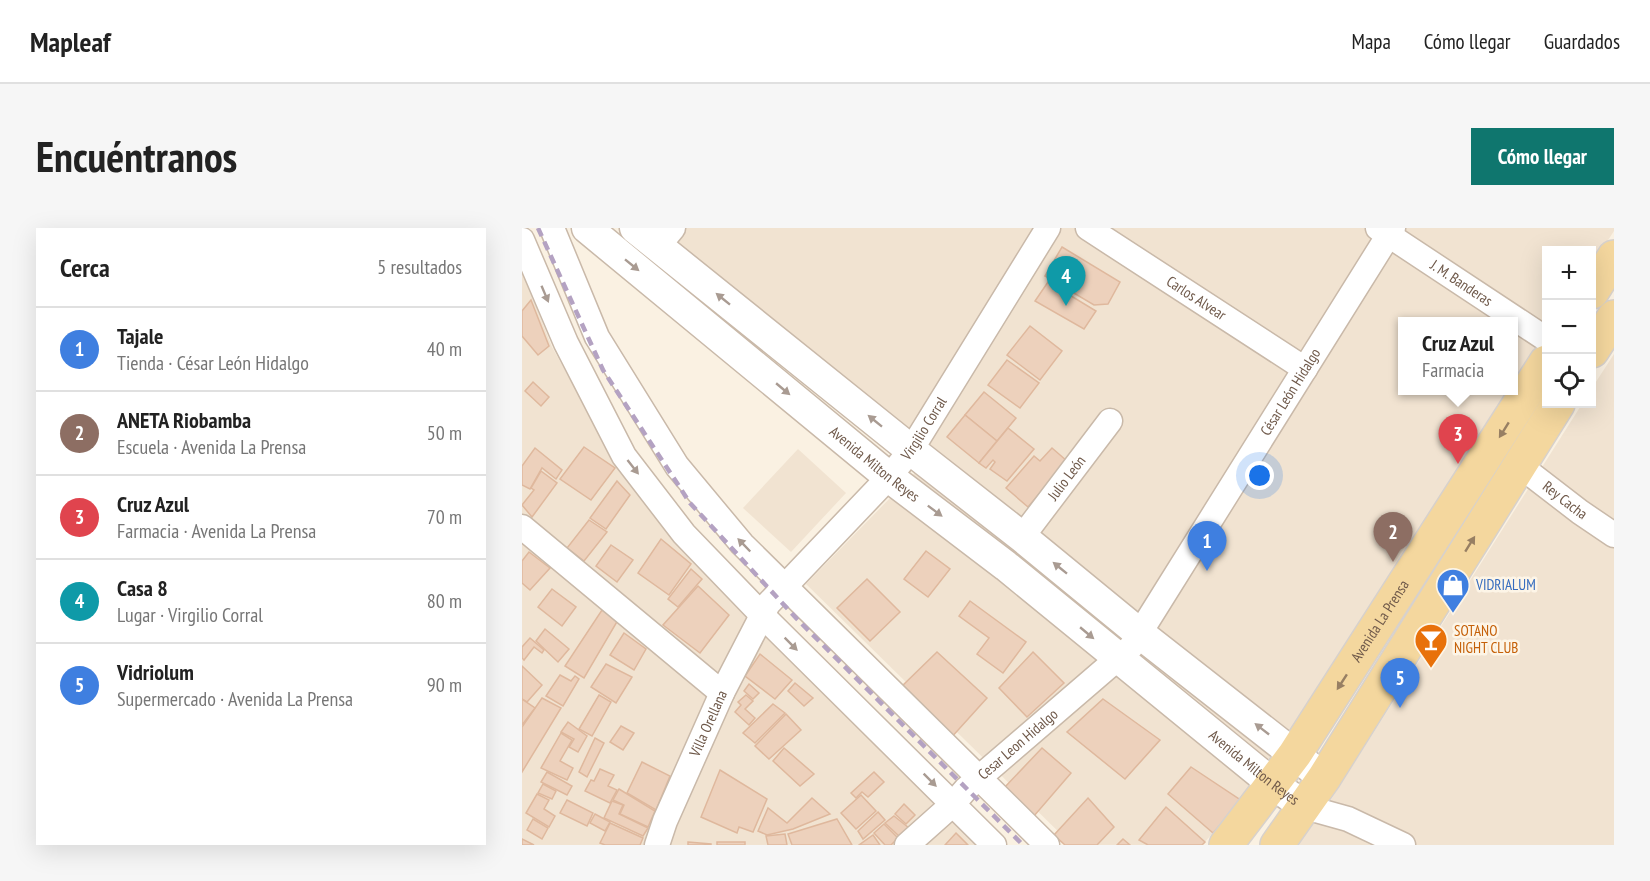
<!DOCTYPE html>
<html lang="es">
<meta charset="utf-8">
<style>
:root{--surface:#fff;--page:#f6f6f6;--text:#222;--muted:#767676;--line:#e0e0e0;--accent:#0f766e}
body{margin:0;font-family:"PT Sans Narrow",sans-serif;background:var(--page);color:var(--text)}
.controls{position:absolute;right:18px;top:18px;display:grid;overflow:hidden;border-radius:0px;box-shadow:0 6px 24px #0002}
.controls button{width:54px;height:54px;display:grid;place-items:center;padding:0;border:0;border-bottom:2px solid var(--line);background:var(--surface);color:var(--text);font:30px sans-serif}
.you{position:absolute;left:738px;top:248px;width:21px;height:21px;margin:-15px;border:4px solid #fff;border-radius:50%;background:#1a73e8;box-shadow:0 0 0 9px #1a73e833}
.badge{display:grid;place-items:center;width:39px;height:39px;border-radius:50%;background:var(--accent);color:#fff;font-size:20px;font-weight:700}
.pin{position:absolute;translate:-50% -50px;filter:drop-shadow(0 2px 3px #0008)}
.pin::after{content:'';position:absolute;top:32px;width:21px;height:18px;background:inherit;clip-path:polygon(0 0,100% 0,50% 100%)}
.popup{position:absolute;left:876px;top:89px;width:120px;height:78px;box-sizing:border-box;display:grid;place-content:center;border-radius:0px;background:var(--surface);filter:drop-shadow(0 2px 4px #0005);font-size:20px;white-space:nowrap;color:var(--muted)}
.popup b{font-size:22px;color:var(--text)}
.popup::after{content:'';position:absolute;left:50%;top:100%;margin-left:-12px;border:12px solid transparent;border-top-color:var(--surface)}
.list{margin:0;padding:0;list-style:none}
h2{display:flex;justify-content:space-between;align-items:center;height:78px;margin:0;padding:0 24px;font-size:26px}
h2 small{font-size:20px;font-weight:400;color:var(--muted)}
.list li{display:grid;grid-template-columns:39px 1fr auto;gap:18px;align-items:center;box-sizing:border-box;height:84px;padding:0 24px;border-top:2px solid var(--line)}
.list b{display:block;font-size:22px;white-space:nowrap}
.list p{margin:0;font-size:20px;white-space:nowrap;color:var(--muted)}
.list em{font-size:20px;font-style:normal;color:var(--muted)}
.icon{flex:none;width:33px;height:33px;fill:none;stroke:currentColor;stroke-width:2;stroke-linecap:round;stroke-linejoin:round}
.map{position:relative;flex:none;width:1092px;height:617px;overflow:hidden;border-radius:0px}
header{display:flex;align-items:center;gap:36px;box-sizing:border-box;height:84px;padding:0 30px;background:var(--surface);border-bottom:2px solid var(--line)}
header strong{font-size:28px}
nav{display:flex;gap:33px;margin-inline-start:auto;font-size:21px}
.intro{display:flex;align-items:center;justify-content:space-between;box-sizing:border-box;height:144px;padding:0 36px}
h1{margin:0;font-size:42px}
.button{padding:15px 27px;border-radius:0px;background:var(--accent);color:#fff;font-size:21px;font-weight:700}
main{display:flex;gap:36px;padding:0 36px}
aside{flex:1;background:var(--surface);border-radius:0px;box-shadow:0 6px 24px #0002}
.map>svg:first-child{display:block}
.residential{fill:#f1e3d1}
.building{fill:#edd1bc;stroke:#dfb89d;stroke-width:1.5}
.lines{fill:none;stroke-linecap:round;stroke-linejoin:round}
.minor-casing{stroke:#c9b9a9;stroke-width:27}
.tertiary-casing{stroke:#c9b9a9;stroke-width:33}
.primary-casing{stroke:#d7d1cc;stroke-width:36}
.minor{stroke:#fff;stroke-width:24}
.tertiary{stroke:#fff;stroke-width:30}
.primary{stroke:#f4d79e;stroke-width:33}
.rail{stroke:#b4a2c2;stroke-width:4.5;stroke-dasharray:9 6;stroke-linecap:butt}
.oneway{fill:#a99b92}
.oneway2{fill:#977f63}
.labels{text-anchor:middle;stroke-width:5;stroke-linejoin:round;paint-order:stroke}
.street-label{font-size:15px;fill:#6f594a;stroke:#fdf5e7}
.shop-label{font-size:15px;fill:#366cbe;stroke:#fdf5e7;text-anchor:start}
.food-label{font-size:15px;fill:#c56008;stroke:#fdf5e7;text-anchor:start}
</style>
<header>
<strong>Mapleaf</strong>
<nav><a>Mapa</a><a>Cómo llegar</a><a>Guardados</a></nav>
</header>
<div class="intro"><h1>Encuéntranos</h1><a class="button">Cómo llegar</a></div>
<main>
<aside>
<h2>Cerca<small>5 resultados</small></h2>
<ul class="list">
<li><span class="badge" style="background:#3f7fe0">1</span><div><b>Tajale</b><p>Tienda · César León Hidalgo</p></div><em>40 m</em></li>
<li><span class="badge" style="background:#8d6e63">2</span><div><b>ANETA Riobamba</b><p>Escuela · Avenida La Prensa</p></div><em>50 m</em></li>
<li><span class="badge" style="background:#e0444e">3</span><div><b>Cruz Azul</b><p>Farmacia · Avenida La Prensa</p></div><em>70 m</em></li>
<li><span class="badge" style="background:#0f9aa8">4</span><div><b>Casa 8</b><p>Lugar · Virgilio Corral</p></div><em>80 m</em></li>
<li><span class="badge" style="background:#3f7fe0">5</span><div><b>Vidriolum</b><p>Supermercado · Avenida La Prensa</p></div><em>90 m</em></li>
</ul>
</aside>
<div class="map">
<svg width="1092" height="617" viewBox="0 0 1092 617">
<rect width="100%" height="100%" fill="#faf1e2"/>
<g class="residential">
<polygon points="136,0 1092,0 1092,3 1070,37 1070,22 1024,22 1024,106 992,157 992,94 880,94 880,162 988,163 730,562 680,617 550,617 284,356 415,222"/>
<polygon points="0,43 30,119 94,234 154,315 220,385 457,617 0,617"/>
<polygon points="1092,126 1092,617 772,617 805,578 1060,176 1070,176 1070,160"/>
<polygon points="276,221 324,265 269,324 221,280"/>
</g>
<g class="building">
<polygon points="540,19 598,54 586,76 572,77 523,48"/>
<polygon points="526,54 574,83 562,101 513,73"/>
<polygon points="9,72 27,118 16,127 0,108 0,83"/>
<polygon points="508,98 540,123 518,152 485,127"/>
<polygon points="485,132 517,155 498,180 466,157"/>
<polygon points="11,154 27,169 19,178 3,163"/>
<polygon points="462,164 494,190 475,213 443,187"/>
<polygon points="443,187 475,213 457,235 425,209"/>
<polygon points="486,200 512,221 485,253 468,241 473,234 471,232 464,240 457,235"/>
<polygon points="62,219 93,240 69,272 38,251"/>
<polygon points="13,220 40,242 34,251 20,240 8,261 0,257 0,238"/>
<polygon points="530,220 545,233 506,279 484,260 512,228 518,233"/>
<polygon points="19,243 35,255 10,289 0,277 12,262 9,260"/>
<polygon points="95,253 108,267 84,301 68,290"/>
<polygon points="67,292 85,304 62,333 45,320"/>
<polygon points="139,311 169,336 147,367 116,345"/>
<polygon points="89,317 111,332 95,354 74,338"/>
<polygon points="404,323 428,341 406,369 382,351"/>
<polygon points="7,324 28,340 8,362 0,355 0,333"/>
<polygon points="169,341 180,351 156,379 146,371"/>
<polygon points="345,351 378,384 348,413 315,380"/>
<polygon points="176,358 207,387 178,425 141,397"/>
<polygon points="30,361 54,379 40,398 16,379"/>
<polygon points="448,373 504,414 481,445 455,426 467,410 437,388"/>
<polygon points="80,382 96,392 62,450 43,438"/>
<polygon points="23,401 47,421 36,434 14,413"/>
<polygon points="102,405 124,421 112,442 88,427"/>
<polygon points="8,410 22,422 20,425 12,419 2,432 0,430 0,419"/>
<polygon points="415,424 465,470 428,511 377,461"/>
<polygon points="511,424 542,455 505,489 477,460"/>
<polygon points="238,426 270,452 253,471 223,448"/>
<polygon points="84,436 110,449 94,475 69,459"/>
<polygon points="0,438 20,457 5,474 0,471"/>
<polygon points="38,447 49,453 53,448 57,451 41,478 24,468"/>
<polygon points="273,455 291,470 282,478 266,463"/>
<polygon points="227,456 237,465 231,471 222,463"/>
<polygon points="77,467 89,474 70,508 57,501"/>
<polygon points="224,467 231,473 223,481 233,490 227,497 213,484 219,477 216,474"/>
<polygon points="20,470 39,480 0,544 0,499"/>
<polygon points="0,471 13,480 0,497"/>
<polygon points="581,471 638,512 603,551 545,504"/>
<polygon points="251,476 263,485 233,515 221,505"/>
<polygon points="264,486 279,502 247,531 233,518"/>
<polygon points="46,494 65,508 56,524 47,519 52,511 39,504"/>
<polygon points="99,498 112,505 101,522 88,514"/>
<polygon points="39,505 50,512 38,533 51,540 45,552 19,540"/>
<polygon points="73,510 82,515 65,549 57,544"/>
<polygon points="262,520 292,546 278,558 251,533"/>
<polygon points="520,520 549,545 512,588 482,560"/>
<polygon points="120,534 148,548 134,582 105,565"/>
<polygon points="669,539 720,573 691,605 646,566"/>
<polygon points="78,541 92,547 86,558 95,562 88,575 63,563 69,552 72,553"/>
<polygon points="198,542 245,571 231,604 217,599 215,605 179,589"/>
<polygon points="25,544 50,558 45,567 19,554"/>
<polygon points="352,544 362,554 346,569 340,564 334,570 329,565"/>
<polygon points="21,556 34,563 30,571 16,565"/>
<polygon points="97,561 133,583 126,599 98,586 102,577 91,572"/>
<polygon points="15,566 27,572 22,581 33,588 27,599 4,585"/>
<polygon points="339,567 354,583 334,601 319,585"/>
<polygon points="290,570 308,586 271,601 245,607 236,603 246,580 265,595"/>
<polygon points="566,570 592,599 575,617 543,617 532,607"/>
<polygon points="45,572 71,585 65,598 38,585"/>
<polygon points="90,573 101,577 97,586 126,600 121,608 82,590"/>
<polygon points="382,576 393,587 384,596 373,586"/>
<polygon points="644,579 683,614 680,617 626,617 617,612"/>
<polygon points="356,584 363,592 341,611 336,603"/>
<polygon points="73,586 88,594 83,603 68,595"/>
<polygon points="372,588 387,600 378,609 363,595"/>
<polygon points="11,591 26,600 20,611 5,602"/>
<polygon points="315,591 330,617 270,617 266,606"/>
<polygon points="88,595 121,610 118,617 83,617 78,615"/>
<polygon points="362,596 376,610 369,617 363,617 352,605"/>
<polygon points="434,605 446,617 423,617"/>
<polygon points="263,606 265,617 246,617 244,608"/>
<polygon points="351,607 358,617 337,617"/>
<polygon points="0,611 12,617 0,617"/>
<polygon points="601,611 608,617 595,617"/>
<polygon points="166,614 189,616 189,617 166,617"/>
<rect x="195" y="614" width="28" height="3"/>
</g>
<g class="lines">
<g class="minor-casing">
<g id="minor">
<polyline points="30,0 75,109 155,238 220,316 525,617"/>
<path id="s1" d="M566 0 783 141"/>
<path id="s2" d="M856 0 1024 111"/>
<polyline points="0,12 44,115 102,228 162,306 241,388 472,617"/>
<polyline points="136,18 151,0"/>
<path id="s3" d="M997 237 1058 284 1092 307"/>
<polyline points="0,299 200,465"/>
<path id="s4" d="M500 309 588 193"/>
<polyline points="783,579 826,591 881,617"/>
<path id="s5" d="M135 617 143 593 200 465 246 376 367 249 389 222 526 0"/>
<path id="s6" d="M385 617 431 576 444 561 609 419 871 0"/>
</g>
</g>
<g class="tertiary-casing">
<g id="tertiary">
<path id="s7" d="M65 0 367 249 484 338 751 556 783 579"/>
<polyline points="113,0 389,222 500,309 617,405 802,550"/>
</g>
</g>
<g class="primary-casing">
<g id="primary">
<polyline points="1070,64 1092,29"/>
<polyline points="1070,123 1092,89"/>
<path id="s8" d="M704 617 773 526 1024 134"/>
<polyline points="755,617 802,550 1036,176"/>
</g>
</g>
<use href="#minor" class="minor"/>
<use href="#tertiary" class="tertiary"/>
<use href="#primary" class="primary"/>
<polyline class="rail" points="16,0 81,142 168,275 275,391 501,617"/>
</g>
<defs><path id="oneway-solid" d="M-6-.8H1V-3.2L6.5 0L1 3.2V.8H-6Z" transform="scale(1.5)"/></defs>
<g class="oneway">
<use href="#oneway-solid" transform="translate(110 37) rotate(39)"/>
<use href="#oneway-solid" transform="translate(23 66) rotate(67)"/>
<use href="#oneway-solid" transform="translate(201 71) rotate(-141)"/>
<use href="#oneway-solid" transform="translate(261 161) rotate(40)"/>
<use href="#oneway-solid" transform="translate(353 193) rotate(-141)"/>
<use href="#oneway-solid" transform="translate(111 239) rotate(52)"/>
<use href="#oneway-solid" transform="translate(413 283) rotate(37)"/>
<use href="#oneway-solid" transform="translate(222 317) rotate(-134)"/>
<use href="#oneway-solid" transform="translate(538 340) rotate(-141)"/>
<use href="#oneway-solid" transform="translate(565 405) rotate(40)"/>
<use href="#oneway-solid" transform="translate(269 416) rotate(45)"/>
<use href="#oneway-solid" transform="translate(740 501) rotate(-142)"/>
<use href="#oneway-solid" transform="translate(408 552) rotate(45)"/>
</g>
<g class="oneway2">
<use href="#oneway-solid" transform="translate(982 202) rotate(122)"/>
<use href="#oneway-solid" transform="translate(948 316) rotate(-58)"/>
<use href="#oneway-solid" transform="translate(820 454) rotate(123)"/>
</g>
<defs>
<g id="shop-pin" transform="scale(1.725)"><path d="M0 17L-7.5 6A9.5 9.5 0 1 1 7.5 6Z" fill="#3f7fe0" stroke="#fdf5e7"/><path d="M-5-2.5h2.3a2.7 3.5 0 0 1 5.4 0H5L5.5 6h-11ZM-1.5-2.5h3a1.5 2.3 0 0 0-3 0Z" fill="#fff"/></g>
<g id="bar-pin" transform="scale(1.725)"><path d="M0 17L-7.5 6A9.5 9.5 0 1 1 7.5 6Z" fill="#e8710a" stroke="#fdf5e7"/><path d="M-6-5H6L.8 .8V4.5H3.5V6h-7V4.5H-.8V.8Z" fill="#fff"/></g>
</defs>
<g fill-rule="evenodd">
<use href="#shop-pin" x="931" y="357"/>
<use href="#bar-pin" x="909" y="412"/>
</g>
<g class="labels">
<g class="street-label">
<text dy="5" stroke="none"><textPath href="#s2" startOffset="100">J. M. Banderas</textPath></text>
<text dy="5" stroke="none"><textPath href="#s1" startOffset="129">Carlos Alvear</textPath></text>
<text dy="5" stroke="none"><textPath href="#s6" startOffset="600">César León Hidalgo</textPath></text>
<text dy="5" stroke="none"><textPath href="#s5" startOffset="501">Virgilio Corral</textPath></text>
<text dy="5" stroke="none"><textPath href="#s7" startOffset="372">Avenida Milton Reyes</textPath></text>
<text dy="5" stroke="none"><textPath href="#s4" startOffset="74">Julio León</textPath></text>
<text dy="5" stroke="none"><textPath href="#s3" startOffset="58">Rey Cacha</textPath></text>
<text dy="5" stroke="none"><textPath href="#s8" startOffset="272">Avenida La Prensa</textPath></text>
<text dy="5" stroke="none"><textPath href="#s5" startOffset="132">Villa Orellana</textPath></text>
<text dy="5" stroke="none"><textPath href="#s6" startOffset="150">Cesar Leon Hidalgo</textPath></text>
<text dy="5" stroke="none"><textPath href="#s7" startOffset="858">Avenida Milton Reyes</textPath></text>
</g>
<g class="shop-label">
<text x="954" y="362">VIDRIALUM</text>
</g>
<g class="food-label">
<text x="932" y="408">SOTANO<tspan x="932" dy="17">NIGHT CLUB</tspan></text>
</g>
</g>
</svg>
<div class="controls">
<button>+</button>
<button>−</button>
<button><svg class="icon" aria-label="locate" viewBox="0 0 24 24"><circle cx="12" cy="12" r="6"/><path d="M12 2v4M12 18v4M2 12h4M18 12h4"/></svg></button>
</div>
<div class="you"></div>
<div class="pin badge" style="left:685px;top:343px;background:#3f7fe0">1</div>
<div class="pin badge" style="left:871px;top:334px;background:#8d6e63">2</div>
<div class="pin badge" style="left:936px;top:236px;background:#e0444e">3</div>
<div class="popup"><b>Cruz Azul</b>Farmacia</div>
<div class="pin badge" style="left:544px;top:78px;background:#0f9aa8">4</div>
<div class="pin badge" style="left:878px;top:480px;background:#3f7fe0">5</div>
</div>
</main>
